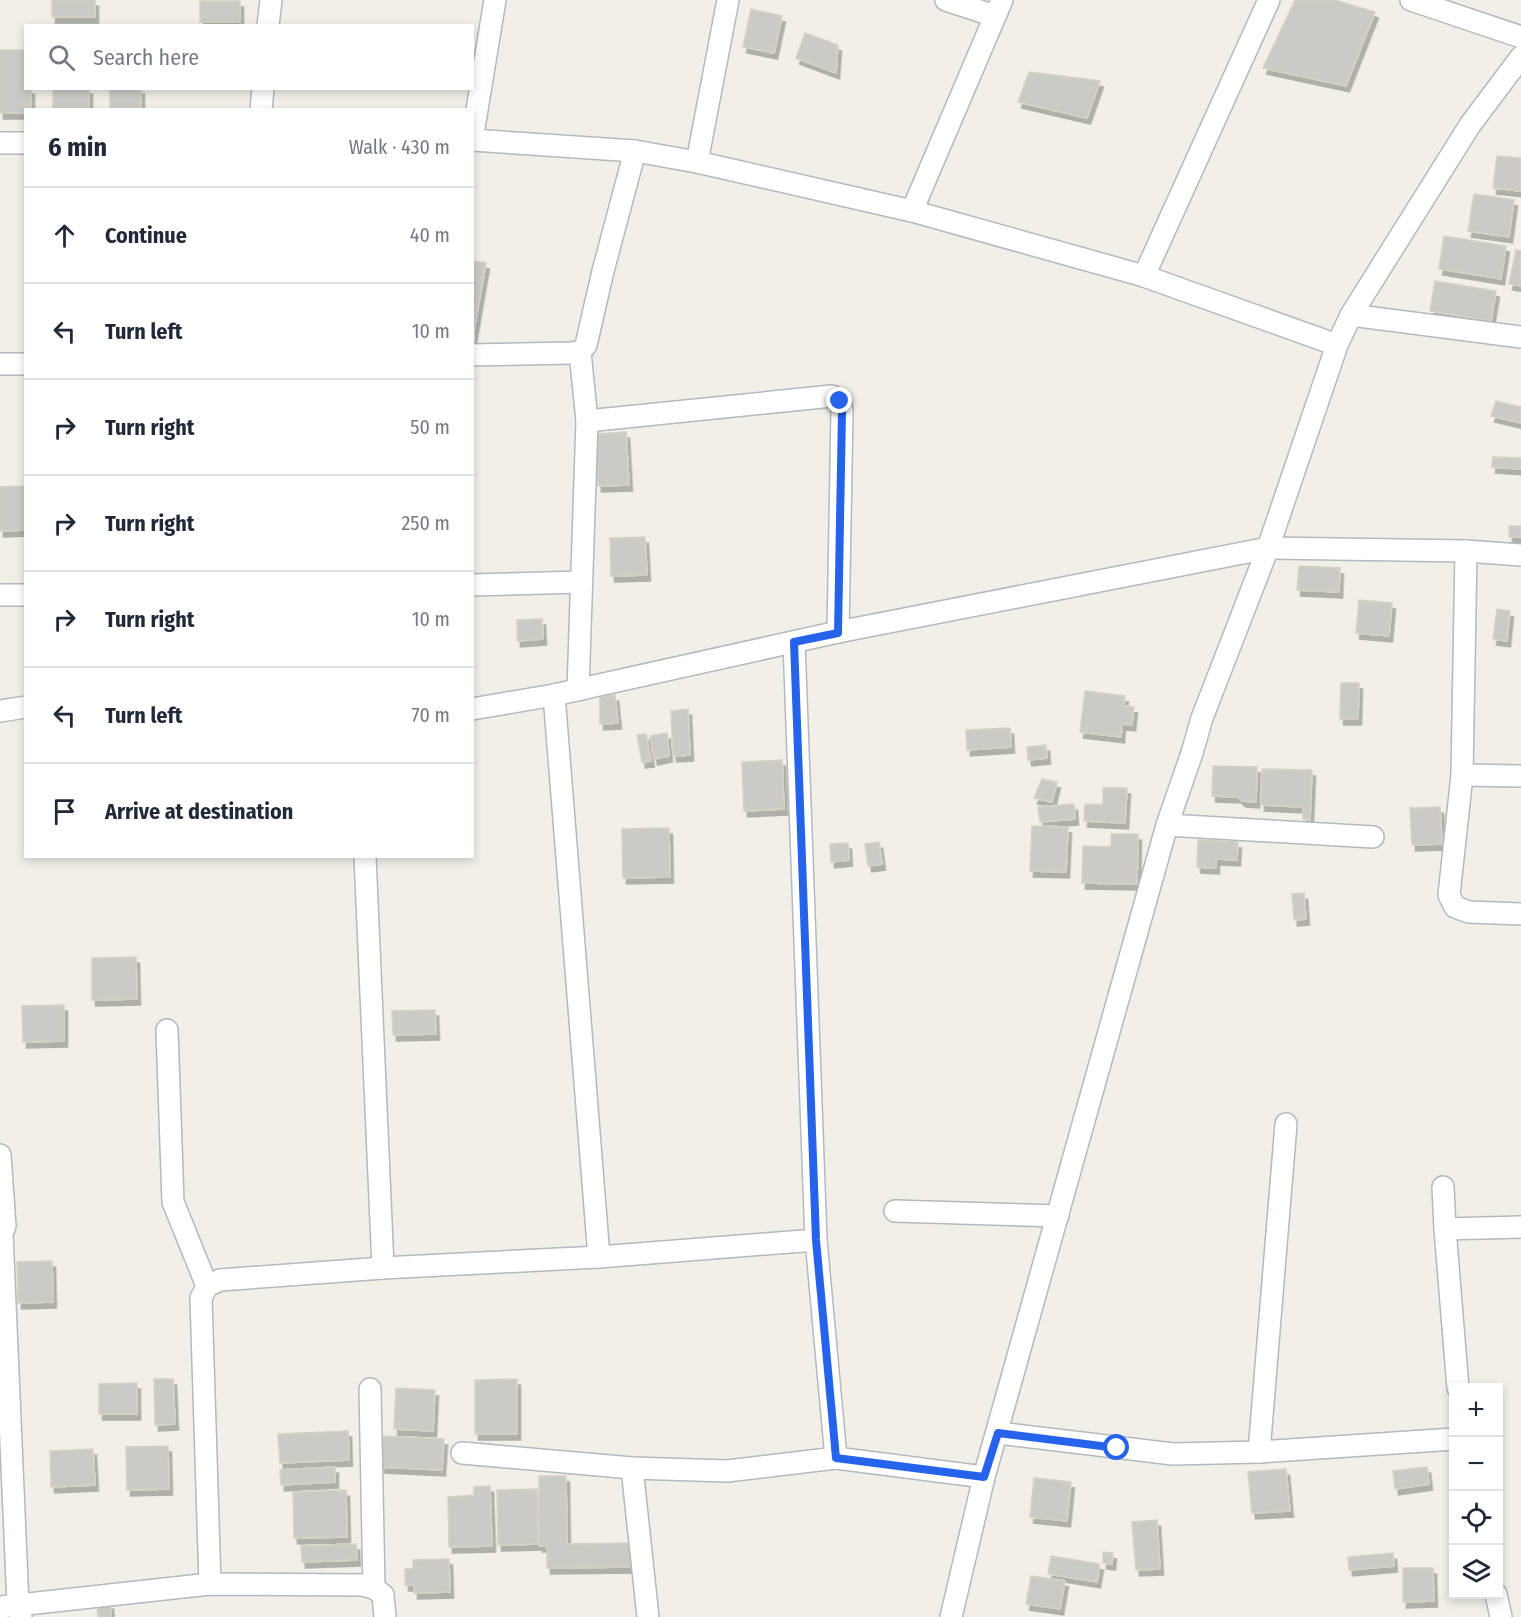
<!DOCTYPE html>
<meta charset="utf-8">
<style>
:root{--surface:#fff;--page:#f6f6f7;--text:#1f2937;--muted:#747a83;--line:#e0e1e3}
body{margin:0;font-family:"Fira Sans Condensed",sans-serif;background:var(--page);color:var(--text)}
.controls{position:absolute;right:18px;bottom:18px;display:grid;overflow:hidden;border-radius:0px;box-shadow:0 3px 9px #0003}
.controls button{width:54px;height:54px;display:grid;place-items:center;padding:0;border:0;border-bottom:2px solid var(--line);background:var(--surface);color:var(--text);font:30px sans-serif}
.stop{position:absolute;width:18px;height:18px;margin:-14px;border:4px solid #2563eb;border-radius:50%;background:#fff}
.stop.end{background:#2563eb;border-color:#fff;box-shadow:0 2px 6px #0008}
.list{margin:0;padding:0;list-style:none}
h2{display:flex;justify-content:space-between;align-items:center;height:78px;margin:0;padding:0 24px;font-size:26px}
h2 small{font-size:20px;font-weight:400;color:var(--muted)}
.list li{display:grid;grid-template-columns:39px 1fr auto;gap:18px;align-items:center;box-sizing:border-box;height:96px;padding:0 24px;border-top:2px solid var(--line)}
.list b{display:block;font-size:22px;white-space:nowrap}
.list em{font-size:20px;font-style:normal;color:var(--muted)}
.icon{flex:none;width:33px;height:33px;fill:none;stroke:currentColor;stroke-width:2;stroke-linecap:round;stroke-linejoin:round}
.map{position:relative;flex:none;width:1521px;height:1617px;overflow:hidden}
.search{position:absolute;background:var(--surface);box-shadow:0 3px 9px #0003;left:24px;top:24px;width:450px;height:66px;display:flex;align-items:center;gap:15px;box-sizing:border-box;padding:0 21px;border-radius:0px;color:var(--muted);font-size:22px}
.panel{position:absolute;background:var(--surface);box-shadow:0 3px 9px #0003;left:24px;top:108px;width:450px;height:750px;border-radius:0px}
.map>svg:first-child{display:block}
.building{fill:#cccac5;stroke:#d6d1c6;stroke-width:1.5;filter:url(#shadow)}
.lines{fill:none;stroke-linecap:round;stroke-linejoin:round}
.minor-casing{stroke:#b5b8bc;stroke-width:24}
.minor{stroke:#fff;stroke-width:21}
.route{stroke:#2563eb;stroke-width:8}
</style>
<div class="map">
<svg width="1521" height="1617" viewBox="0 0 1521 1617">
<defs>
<filter id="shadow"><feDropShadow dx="3.5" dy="6" stdDeviation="0" flood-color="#0004"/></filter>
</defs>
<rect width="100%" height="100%" fill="#f1efe8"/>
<g class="building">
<rect x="52" y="0" width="43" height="17"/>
<polygon points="1295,0 1335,0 1375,12 1346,86 1263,68"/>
<rect x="200" y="1" width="40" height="21"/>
<polygon points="751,9 782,16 774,53 743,47"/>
<polygon points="805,33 838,45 836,73 796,58"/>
<polygon points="0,50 26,50 26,88 31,88 31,110 26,110 26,113 0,113"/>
<polygon points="1029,72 1100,81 1087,118 1018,102"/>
<rect x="53" y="88" width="36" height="22"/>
<rect x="110" y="88" width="31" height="20"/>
<polygon points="1497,156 1521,158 1521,191 1493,188"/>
<polygon points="1474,194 1514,200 1509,237 1468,231"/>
<polygon points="1444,236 1506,246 1501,279 1439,269"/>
<polygon points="1516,250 1521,251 1521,286 1509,284"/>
<polygon points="472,261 486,263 473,337 472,337"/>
<polygon points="1435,281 1496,291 1491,321 1430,311"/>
<polygon points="1496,401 1521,407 1521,423 1491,416"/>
<polygon points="626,432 629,485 598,486 595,434"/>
<polygon points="1493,457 1521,458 1521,469 1492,467"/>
<polygon points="26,486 26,530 0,531 0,487"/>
<rect x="1509" y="526" width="12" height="11"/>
<polygon points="645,537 647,575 611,576 610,538"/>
<polygon points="1299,566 1340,568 1339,592 1297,590"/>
<polygon points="1359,600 1392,603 1389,636 1356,633"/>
<polygon points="1497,609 1510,611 1507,641 1493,639"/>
<polygon points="542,619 543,639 517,641 517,620"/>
<polygon points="1341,683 1359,683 1358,719 1340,719"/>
<polygon points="1085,691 1125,696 1124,706 1134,707 1132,725 1122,724 1121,737 1080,732"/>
<polygon points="615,695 618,723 600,724 600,697"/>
<polygon points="688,709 690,755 673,756 671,711"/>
<polygon points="1010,728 1011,747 967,750 966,730"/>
<polygon points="667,733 669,756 654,759 650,736"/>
<polygon points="646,734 651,761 642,762 637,735"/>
<polygon points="1046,745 1047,758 1028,760 1027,747"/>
<polygon points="782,760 784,809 744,811 742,762"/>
<polygon points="1213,766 1257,767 1256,802 1242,801 1238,797 1212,796"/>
<polygon points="1262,769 1312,770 1310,820 1303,819 1303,807 1261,805"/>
<polygon points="1042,779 1057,782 1052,802 1034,798"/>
<polygon points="1103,788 1127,788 1125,823 1084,821 1085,804 1103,805"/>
<polygon points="1074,804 1075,819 1040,822 1038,807"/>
<polygon points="1440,807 1442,844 1412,845 1410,808"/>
<polygon points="1032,826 1068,827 1066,872 1030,871"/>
<polygon points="669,828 670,877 623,878 622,829"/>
<polygon points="1111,834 1138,834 1137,884 1082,883 1083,846 1111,847"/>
<polygon points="1198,840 1238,842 1237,860 1216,859 1216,868 1197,867"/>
<polygon points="879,842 882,864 868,866 865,844"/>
<polygon points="848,843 849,860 831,862 830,844"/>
<polygon points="1304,893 1306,919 1294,920 1292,894"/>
<polygon points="136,957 137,999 92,1000 92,958"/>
<polygon points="64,1005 64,1041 23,1042 22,1006"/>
<polygon points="435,1010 436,1034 393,1035 392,1011"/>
<polygon points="52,1261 53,1302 18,1303 17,1262"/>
<polygon points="154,1379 173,1379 175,1424 155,1425"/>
<polygon points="517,1379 517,1434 475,1434 475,1380"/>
<polygon points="137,1383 137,1414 99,1414 99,1384"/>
<polygon points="396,1388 435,1390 433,1431 394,1429"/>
<polygon points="348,1431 349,1460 280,1463 278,1434"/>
<polygon points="383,1436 444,1439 442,1470 381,1467"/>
<polygon points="168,1446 169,1489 127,1490 126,1447"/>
<polygon points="93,1449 95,1485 51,1487 50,1451"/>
<polygon points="335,1467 335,1482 281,1485 280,1470"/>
<polygon points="1427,1467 1429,1484 1395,1489 1393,1471"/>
<polygon points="1286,1469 1290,1511 1252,1513 1248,1472"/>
<polygon points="539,1476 566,1476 567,1544 632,1543 632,1567 547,1568 547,1546 539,1546"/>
<polygon points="1034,1478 1071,1482 1067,1521 1030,1517"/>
<polygon points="490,1486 492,1546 449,1547 448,1497 474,1495 474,1487"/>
<polygon points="537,1489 538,1544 498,1545 497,1490"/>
<polygon points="346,1490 347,1537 294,1538 293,1492"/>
<polygon points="1157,1520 1160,1569 1136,1570 1132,1522"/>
<polygon points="356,1544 357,1560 302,1562 301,1546"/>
<polygon points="1103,1552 1113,1553 1112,1564 1103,1563"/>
<polygon points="1393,1553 1394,1566 1349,1570 1348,1557"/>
<polygon points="1051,1556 1100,1564 1097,1582 1048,1574"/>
<polygon points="449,1559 450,1592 414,1593 414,1585 405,1585 405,1569 413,1569 413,1560"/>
<polygon points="1403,1568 1433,1568 1434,1601 1403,1602"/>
<polygon points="1031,1576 1065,1581 1060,1609 1026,1604"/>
<polygon points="110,1603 111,1617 98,1617 97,1604"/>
</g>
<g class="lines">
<g class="minor-casing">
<g id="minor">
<polyline points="495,0 472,140 635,151 697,162 912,211 1144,276 1337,345"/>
<polyline points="946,0 995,16"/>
<polyline points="1411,0 1521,37"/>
<polyline points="268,26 271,0"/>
<polyline points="261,110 263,88"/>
<polyline points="0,143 26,143"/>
<polyline points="697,162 728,0"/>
<polyline points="912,211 1002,0"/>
<polyline points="1144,276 1269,0"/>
<polyline points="1351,315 1521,337"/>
<polyline points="580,352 587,421 832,396 840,401 842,411 838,632"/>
<polyline points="472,355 572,353 580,352 586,345 603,271 635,151"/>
<polyline points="0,364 26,364"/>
<polyline points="1466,551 1462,775 1449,895 1455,907 1469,912 1521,914"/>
<polyline points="472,585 581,582"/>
<polyline points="0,595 26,595"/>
<polyline points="794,642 816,1240 836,1458"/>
<polyline points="578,690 587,421"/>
<polyline points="554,695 599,1257"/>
<polyline points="472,709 554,695 838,632 1268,548 1466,551 1521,555"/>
<polyline points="0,711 26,707"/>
<polyline points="1462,775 1521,776"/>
<polyline points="1167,825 1373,837"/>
<polyline points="365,856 383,1268"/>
<polyline points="167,1030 173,1202 207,1286"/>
<polyline points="0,1155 5,1226 2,1234 18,1605 21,1617"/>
<polyline points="1443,1187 1445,1229 1458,1388"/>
<polyline points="895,1211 1058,1216"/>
<polyline points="1445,1229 1521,1227"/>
<polyline points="370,1389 374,1588"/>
<polyline points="998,1433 1173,1454 1259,1452 1454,1439"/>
<polyline points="1259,1452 1286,1124"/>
<polyline points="462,1453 632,1468 727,1471 836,1458 984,1477"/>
<polyline points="632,1468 648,1617"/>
<polyline points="210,1584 201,1298 207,1286 220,1280 383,1268 599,1257 816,1240"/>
<polyline points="1496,1594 1501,1617"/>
<polyline points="0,1607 210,1584 362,1585 374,1588 383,1595 385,1617"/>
<polyline points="951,1617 984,1477 1167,825 1192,753 1202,718 1268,548 1337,345 1351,315 1470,125 1521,57"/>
</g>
</g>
<use href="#minor" class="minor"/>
</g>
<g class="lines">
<polyline class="route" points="840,401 842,411 838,633 794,642 816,1240 836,1458 984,1477 998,1433 1117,1448"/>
</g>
</svg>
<div class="controls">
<button>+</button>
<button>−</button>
<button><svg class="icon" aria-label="locate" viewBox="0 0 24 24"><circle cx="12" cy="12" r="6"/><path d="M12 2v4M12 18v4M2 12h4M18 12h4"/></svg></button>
<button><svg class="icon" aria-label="layers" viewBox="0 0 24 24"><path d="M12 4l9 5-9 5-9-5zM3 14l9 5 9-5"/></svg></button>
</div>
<div class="stop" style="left:1117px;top:1448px"></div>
<div class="stop end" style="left:840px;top:401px"></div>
<div class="search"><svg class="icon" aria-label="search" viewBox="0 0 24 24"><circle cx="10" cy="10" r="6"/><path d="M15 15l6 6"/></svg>Search here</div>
<section class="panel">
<h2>6 min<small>Walk · 430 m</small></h2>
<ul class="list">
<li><svg class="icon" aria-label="ahead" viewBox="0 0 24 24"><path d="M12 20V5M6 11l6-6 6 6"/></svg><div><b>Continue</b></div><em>40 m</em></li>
<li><svg class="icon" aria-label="left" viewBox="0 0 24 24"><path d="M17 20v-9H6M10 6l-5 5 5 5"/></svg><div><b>Turn left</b></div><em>10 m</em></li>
<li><svg class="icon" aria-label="right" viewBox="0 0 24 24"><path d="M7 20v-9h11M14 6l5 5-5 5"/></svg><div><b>Turn right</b></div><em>50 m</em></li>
<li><svg class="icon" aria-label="right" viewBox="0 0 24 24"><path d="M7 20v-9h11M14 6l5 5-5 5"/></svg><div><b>Turn right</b></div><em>250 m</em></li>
<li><svg class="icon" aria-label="right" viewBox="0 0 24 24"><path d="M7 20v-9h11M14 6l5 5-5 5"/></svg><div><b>Turn right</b></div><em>10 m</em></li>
<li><svg class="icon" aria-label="left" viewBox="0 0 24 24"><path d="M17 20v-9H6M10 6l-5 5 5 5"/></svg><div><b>Turn left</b></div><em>70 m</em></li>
<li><svg class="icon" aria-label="arrive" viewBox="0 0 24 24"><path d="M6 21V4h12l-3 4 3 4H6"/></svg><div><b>Arrive at destination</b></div></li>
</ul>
</section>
</div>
